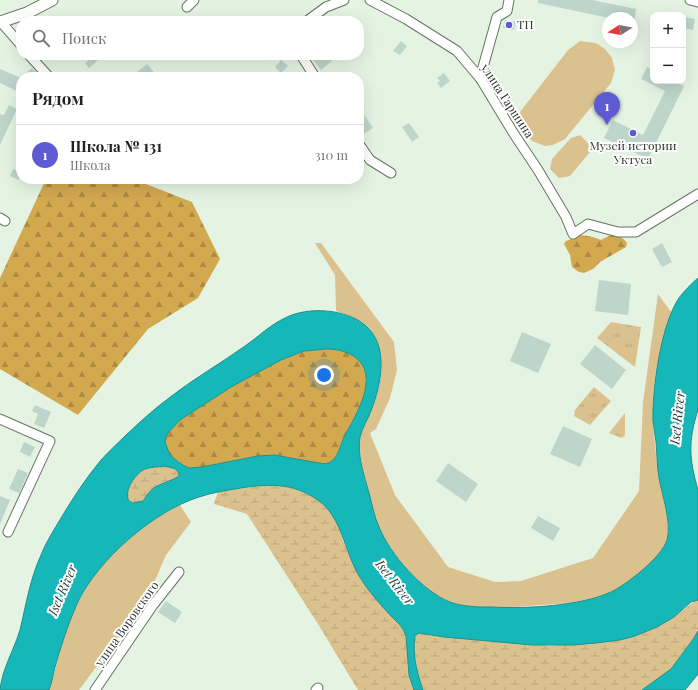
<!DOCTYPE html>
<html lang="ru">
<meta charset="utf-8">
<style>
:root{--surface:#fff;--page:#f2f2f2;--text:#202124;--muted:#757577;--line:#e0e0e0;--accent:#5d5ad3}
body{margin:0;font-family:"Playfair Display",serif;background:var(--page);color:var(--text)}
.controls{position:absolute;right:12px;top:12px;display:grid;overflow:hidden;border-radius:8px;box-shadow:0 4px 16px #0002}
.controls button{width:36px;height:36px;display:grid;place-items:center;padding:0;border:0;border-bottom:1px solid var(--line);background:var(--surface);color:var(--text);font:20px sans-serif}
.compass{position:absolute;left:602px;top:12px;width:36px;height:36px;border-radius:50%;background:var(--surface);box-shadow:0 4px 16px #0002;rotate:259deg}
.you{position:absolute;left:324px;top:375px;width:14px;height:14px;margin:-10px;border:3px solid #fff;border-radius:50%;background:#1a73e8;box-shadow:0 0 0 6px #1a73e833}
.badge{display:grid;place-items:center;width:26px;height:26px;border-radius:50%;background:var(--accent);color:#fff;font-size:13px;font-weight:700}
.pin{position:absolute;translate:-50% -33px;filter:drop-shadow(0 1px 2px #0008)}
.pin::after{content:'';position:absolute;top:21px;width:14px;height:12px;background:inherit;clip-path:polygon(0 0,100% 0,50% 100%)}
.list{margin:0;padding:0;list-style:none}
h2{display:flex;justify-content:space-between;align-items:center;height:52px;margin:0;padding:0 16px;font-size:17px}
h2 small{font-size:13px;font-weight:400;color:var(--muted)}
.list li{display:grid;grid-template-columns:26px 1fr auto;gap:12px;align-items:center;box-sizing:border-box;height:60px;padding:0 16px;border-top:1px solid var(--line)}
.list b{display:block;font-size:15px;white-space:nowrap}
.list p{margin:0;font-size:13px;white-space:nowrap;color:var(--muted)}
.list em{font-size:13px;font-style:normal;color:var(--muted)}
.icon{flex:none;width:22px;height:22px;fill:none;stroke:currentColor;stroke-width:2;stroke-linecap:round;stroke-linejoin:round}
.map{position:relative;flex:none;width:698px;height:690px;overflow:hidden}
.search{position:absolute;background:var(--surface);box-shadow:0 4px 16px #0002;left:16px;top:16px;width:348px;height:44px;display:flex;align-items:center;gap:10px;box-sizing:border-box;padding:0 14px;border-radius:16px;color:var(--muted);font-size:15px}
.panel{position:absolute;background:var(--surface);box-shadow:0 4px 16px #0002;left:16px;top:72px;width:348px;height:112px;border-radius:16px}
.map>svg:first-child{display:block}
.green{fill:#dbc18e}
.forest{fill:url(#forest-firs)}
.wetland{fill:url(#wetland-marsh)}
.park{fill:url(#park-tufts)}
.water{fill:#16b7b8;stroke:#1e908f;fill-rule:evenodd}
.building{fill:#bed5cb}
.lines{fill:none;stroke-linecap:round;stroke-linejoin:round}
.minor-casing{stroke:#667363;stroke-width:11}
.tertiary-casing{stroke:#667363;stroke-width:13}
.minor{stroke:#fff;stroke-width:9}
.tertiary{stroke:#fff;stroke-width:11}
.poi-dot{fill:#5d5ad3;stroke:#fff;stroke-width:1.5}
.labels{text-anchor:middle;stroke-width:4;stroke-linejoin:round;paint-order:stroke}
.poi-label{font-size:12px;fill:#2f352e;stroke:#fff;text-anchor:start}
.street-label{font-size:12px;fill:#2f352e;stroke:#fff}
.water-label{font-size:13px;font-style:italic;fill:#223a3a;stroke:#fff}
</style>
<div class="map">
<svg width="698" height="690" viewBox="0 0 698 690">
<defs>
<pattern id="forest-firs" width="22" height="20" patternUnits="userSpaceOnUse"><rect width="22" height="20" fill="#d3a950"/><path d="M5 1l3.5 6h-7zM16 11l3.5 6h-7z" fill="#ac8a43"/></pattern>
<pattern id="wetland-marsh" width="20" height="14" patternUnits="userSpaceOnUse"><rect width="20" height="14" fill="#dbc18e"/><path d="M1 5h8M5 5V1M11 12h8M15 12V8" fill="none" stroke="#bca67b"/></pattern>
<pattern id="park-tufts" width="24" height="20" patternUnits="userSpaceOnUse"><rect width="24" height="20" fill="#dbc18e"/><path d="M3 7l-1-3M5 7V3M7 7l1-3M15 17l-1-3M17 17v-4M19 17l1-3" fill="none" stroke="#bca67b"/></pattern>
</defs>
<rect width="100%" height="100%" fill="#e5f4e2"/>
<g class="green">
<polygon points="580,41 596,43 605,49 612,58 615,70 611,83 565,139 553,145 545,146 532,141 523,130 520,112 568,50"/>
<polygon points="580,135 588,143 590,152 570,176 559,178 550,169 552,159 571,138"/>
<path d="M315 243H321L394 342 397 370 390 398 376 429 370 433 395 495 448 567 495 582 521 581 593 558 639 491 643 402 658 294 671 312C660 346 651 386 653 422 654 438 656 455 658 471 660 490 672 523 667 540 661 559 630 581 614 591 607 595 598 597 590 599 575 604 557 604 541 605 514 607 477 611 451 602 429 594 409 573 395 554 390 547 384 538 380 530 371 513 357 456 360 437 362 427 369 417 373 407 382 382 388 350 369 328 361 319 347 315 336 311L335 275Z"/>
<path d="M180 505 191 522 166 555 147 599 79 690H49C56 671 59 650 66 631 80 591 106 554 141 529 153 520 166 512 180 505Z"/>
</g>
<g class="forest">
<polygon points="46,179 133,179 192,202 220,259 198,298 148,329 78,415 0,369 0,278"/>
<path d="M581 235 593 237 601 240C612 234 618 232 627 243L626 247 600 262 593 269 584 273 579 272 572 267 570 255 564 244 566 241Z"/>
<path d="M327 349C348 349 369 360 366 384 365 400 353 421 345 435 341 443 339 454 333 460 329 464 324 464 319 463L274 455 258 456 202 467 189 468 182 464 170 455 165 442 167 434 180 420 231 387 281 360 304 351Z"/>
</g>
<g class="wetland">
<path d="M165 466 176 469 179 474V476C172 481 164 481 158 485 147 492 145 507 129 501 123 491 136 474 145 469 151 467 158 467 165 466Z"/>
<path d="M272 484C296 487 321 496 334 518 338 524 340 531 342 538 349 554 355 570 365 584 376 601 394 613 404 631L406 636 409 675 414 690H358L318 624 247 514 214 504 218 492Z"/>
<path d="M696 600H698V631L694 638 671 669 642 690H423C418 675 408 648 417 634L421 633 444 637 551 646 635 636 657 627 674 617Z"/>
</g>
<g class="park">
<polygon points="611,322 641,327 635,367 597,338"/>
<polygon points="594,387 611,401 590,425 574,416 575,410"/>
<polygon points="625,413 625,435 622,438 609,433"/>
</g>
<g class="water">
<path d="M698 278V410C688 441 689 458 698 490V600L691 602 674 617 657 627 635 636 620 640 596 643 574 645H532L444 637 419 633 415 636C412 656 417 672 423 690H414L409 675 406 636 404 631C401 625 395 620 390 615 381 605 372 595 365 585 361 579 357 573 354 566 344 545 339 515 319 501 292 481 265 484 235 489 223 491 211 493 199 497 154 511 97 560 77 604 68 624 61 646 55 667 53 675 52 682 49 690H0C2 669 14 650 20 630 26 605 30 579 41 555 46 542 54 530 61 518 73 498 86 478 101 460 109 451 118 443 126 435 140 422 154 409 169 398 193 379 220 364 245 346 258 337 270 325 285 318 308 306 346 309 365 325 390 346 381 385 371 411 368 419 362 428 360 437 357 455 364 475 369 493 372 504 374 516 379 527 390 554 422 591 450 602 464 607 478 607 492 607 525 609 581 606 611 592 626 585 662 557 667 540 672 523 662 495 659 478 657 466 657 454 656 442 655 435 654 428 653 421 652 390 661 324 679 298 684 291 691 284 698 278ZM327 349C348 349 369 360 366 384 365 400 353 421 345 435 341 443 339 454 333 460 329 464 324 464 319 463L274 455 258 456 202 467 189 468 181 464 170 455 165 442 167 434 180 420 231 387 281 360 304 351ZM165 466 176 469 179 474V476C172 481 164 482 157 486 151 489 147 495 143 501L133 503 129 501C123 491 136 473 145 469 151 467 158 467 165 466Z"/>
<polygon points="698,631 698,674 685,690 642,690 671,669 694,638"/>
</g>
<g class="building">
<polygon points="538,0 592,0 636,9 635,18 609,18 538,3"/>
<polygon points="685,17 695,19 693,30 683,28"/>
<polygon points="505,20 516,22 514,30 503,28"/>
<polygon points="401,41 407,46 400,55 393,51"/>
<polygon points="94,55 98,60 89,68 85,63"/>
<polygon points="309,55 327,55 332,61 321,70"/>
<polygon points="281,60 288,66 281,73 275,67"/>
<polygon points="147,64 158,77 131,77"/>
<polygon points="647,67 653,71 653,81 674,81 684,86 648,159 604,138 613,120 643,135 665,91 641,79"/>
<polygon points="32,68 39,75 36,77 31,77 27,72"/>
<polygon points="0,69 21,78 21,93 0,83"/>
<polygon points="444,73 450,81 441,88 437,83 440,81 437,78"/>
<polygon points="9,105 17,109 0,145 0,114 4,115"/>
<polygon points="359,107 373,128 364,134 359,127"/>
<polygon points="409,123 419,137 412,142 402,127"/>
<polygon points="13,169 21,172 19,180 10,176"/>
<polygon points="662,243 672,262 662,267 652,249"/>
<polygon points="599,280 631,284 628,315 595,311"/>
<polygon points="522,332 551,344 538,373 510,361"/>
<polygon points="595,345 626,370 612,389 580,364"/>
<polygon points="35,405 51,412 44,428 34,424 38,414 32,411"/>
<polygon points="563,426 592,439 580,467 550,454"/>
<polygon points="24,442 35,447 30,457 20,452"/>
<polygon points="448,463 478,484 466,502 436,481"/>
<polygon points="18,469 28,473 19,493 9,489"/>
<polygon points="0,496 10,500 0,524"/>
<polygon points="538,516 560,528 553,541 531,528"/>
<polygon points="166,601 182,612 175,623 158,612"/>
</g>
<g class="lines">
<g class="minor-casing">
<g id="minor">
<polyline points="370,0 406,19 457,51 480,78 514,134 538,170 566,217 573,234 588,224 618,232 636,232 698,194"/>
<polyline points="690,0 698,2"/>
<polyline points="187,7 194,0"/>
<polyline points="307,21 326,7 344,0"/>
<polyline points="1,22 21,45"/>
<polyline points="29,55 49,77"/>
<polyline points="301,55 315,77"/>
<polyline points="480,78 497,17 507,11 509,0"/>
<polyline points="359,144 370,160 391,173"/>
<polyline points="0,218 5,221"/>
<polyline points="0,419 50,441 8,532"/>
<polyline points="95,690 153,605 179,572"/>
<polyline points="316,690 318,688"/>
</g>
</g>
<g class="tertiary-casing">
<polyline id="tertiary" points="0,22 27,13 52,0"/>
</g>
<use href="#minor" class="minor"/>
<use href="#tertiary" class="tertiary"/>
</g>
<g class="poi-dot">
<circle cx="509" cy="25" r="4"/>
<circle cx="633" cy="133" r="4"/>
</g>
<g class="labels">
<g class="poi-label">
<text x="517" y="29">ТП</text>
<text x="633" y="150" text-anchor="middle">Музей истории<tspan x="633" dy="14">Уктуса</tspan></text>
</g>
<g class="street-label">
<text transform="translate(507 101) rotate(57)" y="4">улица Гаршина</text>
<text transform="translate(127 624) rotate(-55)" y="4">улица Воровского</text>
</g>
<g class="water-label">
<text transform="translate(677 418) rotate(-84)" y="5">Iset River</text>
<text transform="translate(395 582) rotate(52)" y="5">Iset River</text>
<text transform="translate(62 590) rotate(-67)" y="5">Iset River</text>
</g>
</g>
</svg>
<div class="controls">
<button>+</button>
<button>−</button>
</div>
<svg class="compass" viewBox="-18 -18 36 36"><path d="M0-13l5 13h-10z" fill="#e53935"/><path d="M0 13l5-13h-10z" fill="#757577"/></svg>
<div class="you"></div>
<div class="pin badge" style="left:607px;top:125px">1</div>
<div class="search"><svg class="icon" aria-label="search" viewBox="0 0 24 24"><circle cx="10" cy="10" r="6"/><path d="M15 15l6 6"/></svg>Поиск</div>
<section class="panel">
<h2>Рядом<small></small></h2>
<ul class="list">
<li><span class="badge">1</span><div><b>Школа № 131</b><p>Школа</p></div><em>310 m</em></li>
</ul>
</section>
</div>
